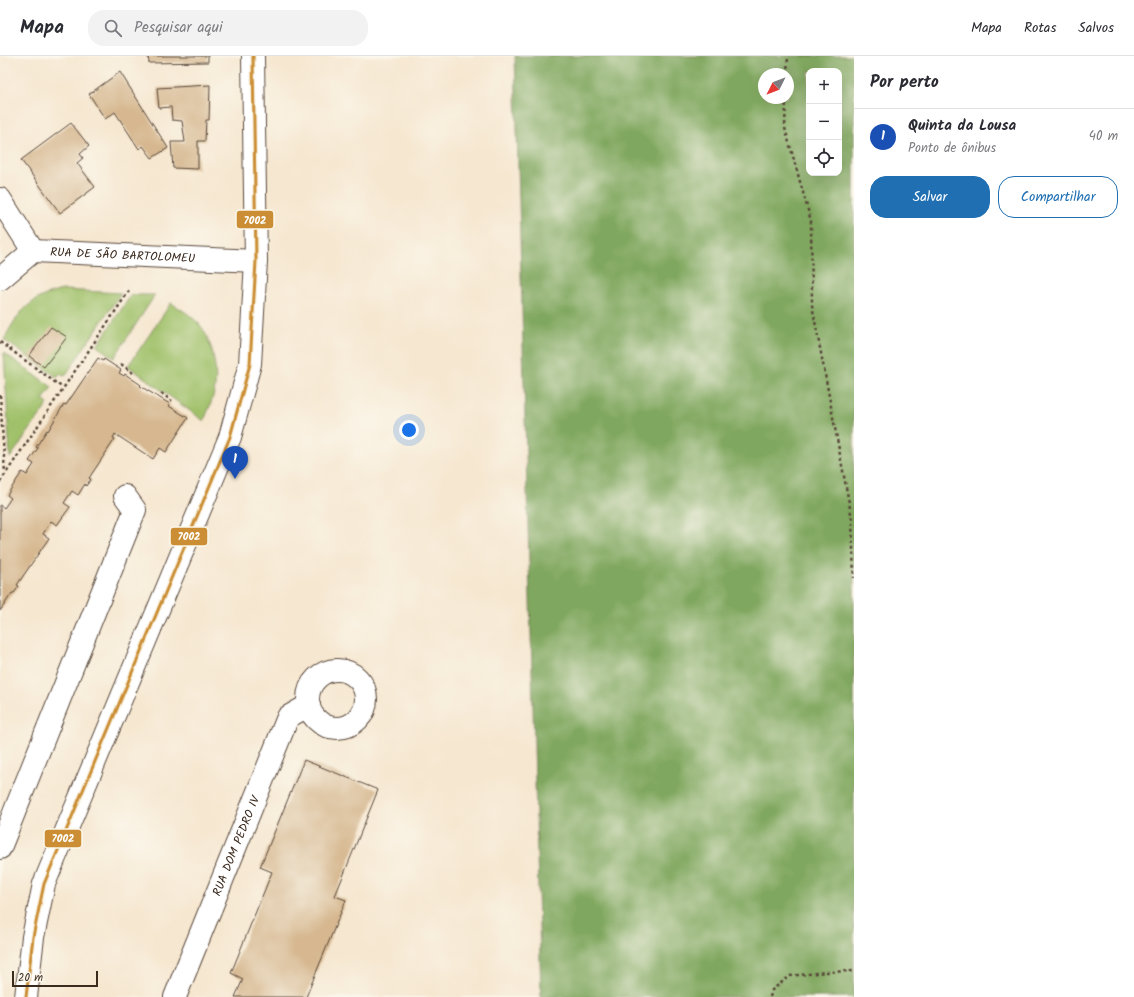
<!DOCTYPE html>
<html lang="pt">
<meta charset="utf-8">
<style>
:root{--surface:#fff;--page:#f2f2f3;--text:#2b2b33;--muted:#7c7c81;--line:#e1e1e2;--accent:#1f6fb2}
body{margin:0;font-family:Kalam,sans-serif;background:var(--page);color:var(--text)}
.controls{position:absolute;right:12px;top:12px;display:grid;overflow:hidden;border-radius:8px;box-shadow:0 4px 16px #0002}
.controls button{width:36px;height:36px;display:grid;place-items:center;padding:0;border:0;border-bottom:1px solid var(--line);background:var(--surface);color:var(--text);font:20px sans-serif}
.compass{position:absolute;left:758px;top:12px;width:36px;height:36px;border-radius:50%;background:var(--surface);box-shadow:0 4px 16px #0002;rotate:228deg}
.scale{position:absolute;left:12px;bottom:10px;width:86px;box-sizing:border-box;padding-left:4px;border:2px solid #3b2a1e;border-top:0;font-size:11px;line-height:14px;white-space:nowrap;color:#3b2a1e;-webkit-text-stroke:3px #fbf7ec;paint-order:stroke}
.you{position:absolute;left:409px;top:374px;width:14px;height:14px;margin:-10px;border:3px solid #fff;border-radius:50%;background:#1a73e8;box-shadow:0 0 0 6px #1a73e833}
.badge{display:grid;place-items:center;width:26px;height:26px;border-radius:50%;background:var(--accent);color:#fff;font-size:13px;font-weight:700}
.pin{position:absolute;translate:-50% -33px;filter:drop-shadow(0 1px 2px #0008)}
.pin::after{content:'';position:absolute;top:21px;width:14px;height:12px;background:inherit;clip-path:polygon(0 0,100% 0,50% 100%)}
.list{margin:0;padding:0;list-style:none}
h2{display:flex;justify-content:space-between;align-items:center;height:52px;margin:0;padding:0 16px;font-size:17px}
h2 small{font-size:13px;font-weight:400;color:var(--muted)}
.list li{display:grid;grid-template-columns:26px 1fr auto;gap:12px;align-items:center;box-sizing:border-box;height:56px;padding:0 16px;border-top:1px solid var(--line)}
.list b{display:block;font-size:15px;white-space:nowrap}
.list p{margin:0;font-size:13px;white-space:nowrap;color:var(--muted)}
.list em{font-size:13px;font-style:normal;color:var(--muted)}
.actions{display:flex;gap:8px;padding:12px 16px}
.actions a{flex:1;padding:9px 0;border:1px solid var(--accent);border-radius:16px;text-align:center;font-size:14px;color:var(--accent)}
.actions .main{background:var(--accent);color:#fff}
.icon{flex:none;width:22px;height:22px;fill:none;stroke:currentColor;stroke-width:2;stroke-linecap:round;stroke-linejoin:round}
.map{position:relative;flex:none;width:854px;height:941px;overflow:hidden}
header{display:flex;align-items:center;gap:24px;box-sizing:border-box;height:56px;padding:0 20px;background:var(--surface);border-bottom:1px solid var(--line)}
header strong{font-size:19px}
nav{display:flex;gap:22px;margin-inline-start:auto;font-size:14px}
.search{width:280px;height:36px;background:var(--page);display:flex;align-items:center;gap:10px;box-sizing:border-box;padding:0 14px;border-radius:16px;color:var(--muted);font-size:15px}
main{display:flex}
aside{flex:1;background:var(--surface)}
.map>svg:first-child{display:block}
.green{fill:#a0c16a;stroke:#6e7644}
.forest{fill:#80a75e;stroke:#5e683e;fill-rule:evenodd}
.building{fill:#d6b78f}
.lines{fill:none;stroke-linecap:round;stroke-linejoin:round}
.minor-casing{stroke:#574639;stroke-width:24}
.major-casing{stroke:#574639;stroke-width:24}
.path{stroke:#574639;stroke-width:2.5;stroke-dasharray:3 3;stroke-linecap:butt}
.minor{stroke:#fff;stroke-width:22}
.major{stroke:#fff;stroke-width:22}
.bus-1-casing{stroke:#fbf7ec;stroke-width:6}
.bus-1{stroke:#cb8e34;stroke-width:3}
.labels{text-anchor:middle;stroke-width:3;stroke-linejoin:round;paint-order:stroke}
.street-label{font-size:12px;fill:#3b2a1e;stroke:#fbf7ec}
.line-badge{stroke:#fbf7ec;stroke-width:1.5}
.badge-label{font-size:11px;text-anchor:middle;font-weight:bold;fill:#fff}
</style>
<header>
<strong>Mapa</strong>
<div class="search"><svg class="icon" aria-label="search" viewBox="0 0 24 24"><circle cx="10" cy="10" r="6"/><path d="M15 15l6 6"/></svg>Pesquisar aqui</div>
<nav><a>Mapa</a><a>Rotas</a><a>Salvos</a></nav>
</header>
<main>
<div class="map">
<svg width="854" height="941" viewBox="0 0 854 941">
<rect width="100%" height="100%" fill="#fbf7ec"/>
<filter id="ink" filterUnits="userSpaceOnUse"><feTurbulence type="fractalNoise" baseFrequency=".025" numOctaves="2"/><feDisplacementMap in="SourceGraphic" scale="8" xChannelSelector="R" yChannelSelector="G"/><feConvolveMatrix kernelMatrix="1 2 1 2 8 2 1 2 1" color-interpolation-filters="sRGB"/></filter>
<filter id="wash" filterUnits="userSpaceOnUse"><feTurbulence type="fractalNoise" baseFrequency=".012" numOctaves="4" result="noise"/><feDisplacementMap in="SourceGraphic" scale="16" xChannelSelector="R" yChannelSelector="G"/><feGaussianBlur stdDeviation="0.9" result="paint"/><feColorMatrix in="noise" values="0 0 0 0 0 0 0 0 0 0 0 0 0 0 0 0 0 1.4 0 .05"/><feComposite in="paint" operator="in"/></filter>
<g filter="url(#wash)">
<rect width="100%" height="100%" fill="#f6e7d0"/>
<g class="green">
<path d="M63 234 121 237 65 320 59 318 57 321 4 284C18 255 31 241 63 234Z"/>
<polygon points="131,239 155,239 114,302 97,290"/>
<path d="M171 247C181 253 191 259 199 268 211 281 218 313 215 330 214 342 208 354 204 365L128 310Z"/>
<polygon points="4,297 52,331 43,344 48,348 10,402"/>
</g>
<path class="forest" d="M515 0H854V941H541ZM809 15H839V117H809ZM764 18H788V42H764Z"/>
<g id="blocks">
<g class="building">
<polygon points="148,0 208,0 208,6 149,7"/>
<polygon points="120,16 168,92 152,102 143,90 139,93 115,56 105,63 89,38"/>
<polygon points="210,29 209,64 206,64 205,85 198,85 198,113 173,112 171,86 185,86 182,65 172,64 171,51 159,52 157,32"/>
<polygon points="71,67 89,90 80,98 83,102 77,107 95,131 60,157 21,104"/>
<polygon points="51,271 67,281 44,311 29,300"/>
<polygon points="98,302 103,305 104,303 121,314 119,317 124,320 125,318 141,329 140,330 170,348 169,350 188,362 166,396 160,392 153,403 115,378 113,382 115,383 89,422 91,423 86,430 85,428 78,439 72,435 64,447 70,451 57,469 51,465 43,478 49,482 17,529 19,530 14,537 12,537 0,555 0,449 4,452 11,442 7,439 22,416 27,419 34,408 29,405 38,392 36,391 47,374 48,375 64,348 66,349"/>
<polygon points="304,704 378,734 335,840 346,844 306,941 235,941 243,923 231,917 272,816 260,811"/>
</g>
</g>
</g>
<g filter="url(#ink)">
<use href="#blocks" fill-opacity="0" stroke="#574639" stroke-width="1"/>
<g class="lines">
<g class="minor-casing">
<g id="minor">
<polyline points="0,143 33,195"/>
<path id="s1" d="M0 223 33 195 256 205 253 0"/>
<circle cx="337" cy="643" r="29"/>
<polyline points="0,792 135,454 125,440"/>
<path id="s2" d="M175 941 288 661 309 649"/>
</g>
</g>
<g class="major-casing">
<polyline id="major" points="26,941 33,881 44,828 230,381 250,308 256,205"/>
</g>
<g class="path">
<polyline points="787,18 788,0"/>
<polyline points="786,42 785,72 811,165 812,249 852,463 854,522"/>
<polyline points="0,286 63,332"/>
<polyline points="121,308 133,317"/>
<polyline points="161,337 172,345"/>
<polyline points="0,339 5,417"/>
<polyline points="0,426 131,232"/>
<polyline points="770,941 772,934 790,920 826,916 854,915"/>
</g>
<use href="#minor" class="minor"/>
<use href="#major" class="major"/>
<g class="bus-1-casing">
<polyline id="bus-1" points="26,941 33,881 44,828 230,381 250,308 256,205 253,0"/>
</g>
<use href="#bus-1" class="bus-1"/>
</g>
</g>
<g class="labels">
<g class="street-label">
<text dy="4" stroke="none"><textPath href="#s1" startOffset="133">RUA DE SÃO BARTOLOMEU</textPath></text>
<text dy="4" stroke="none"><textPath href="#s2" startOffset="163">RUA DOM PEDRO IV</textPath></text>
</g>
</g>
<g class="line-badge">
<rect x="236" y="154" width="38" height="19" rx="4" fill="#cb8e34"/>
<rect x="170" y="471" width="38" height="19" rx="4" fill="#cb8e34"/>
<rect x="44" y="773" width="38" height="19" rx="4" fill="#cb8e34"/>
</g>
<g class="badge-label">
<text x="255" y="168">7002</text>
<text x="189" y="484">7002</text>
<text x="63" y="786">7002</text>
</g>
</svg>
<div class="controls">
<button>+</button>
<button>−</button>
<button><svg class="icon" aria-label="locate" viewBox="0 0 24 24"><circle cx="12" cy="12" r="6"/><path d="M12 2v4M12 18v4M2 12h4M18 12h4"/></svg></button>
</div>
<svg class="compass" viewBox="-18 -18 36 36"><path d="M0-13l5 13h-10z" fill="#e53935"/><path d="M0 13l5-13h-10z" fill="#7c7c81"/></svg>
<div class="scale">20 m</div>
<div class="you"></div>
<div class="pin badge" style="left:235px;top:423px;background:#1a4fb4">1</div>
</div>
<aside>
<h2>Por perto<small></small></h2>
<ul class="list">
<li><span class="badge" style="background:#1a4fb4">1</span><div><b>Quinta da Lousa</b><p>Ponto de ônibus</p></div><em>40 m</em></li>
</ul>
<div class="actions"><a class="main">Salvar</a><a>Compartilhar</a></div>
</aside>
</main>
